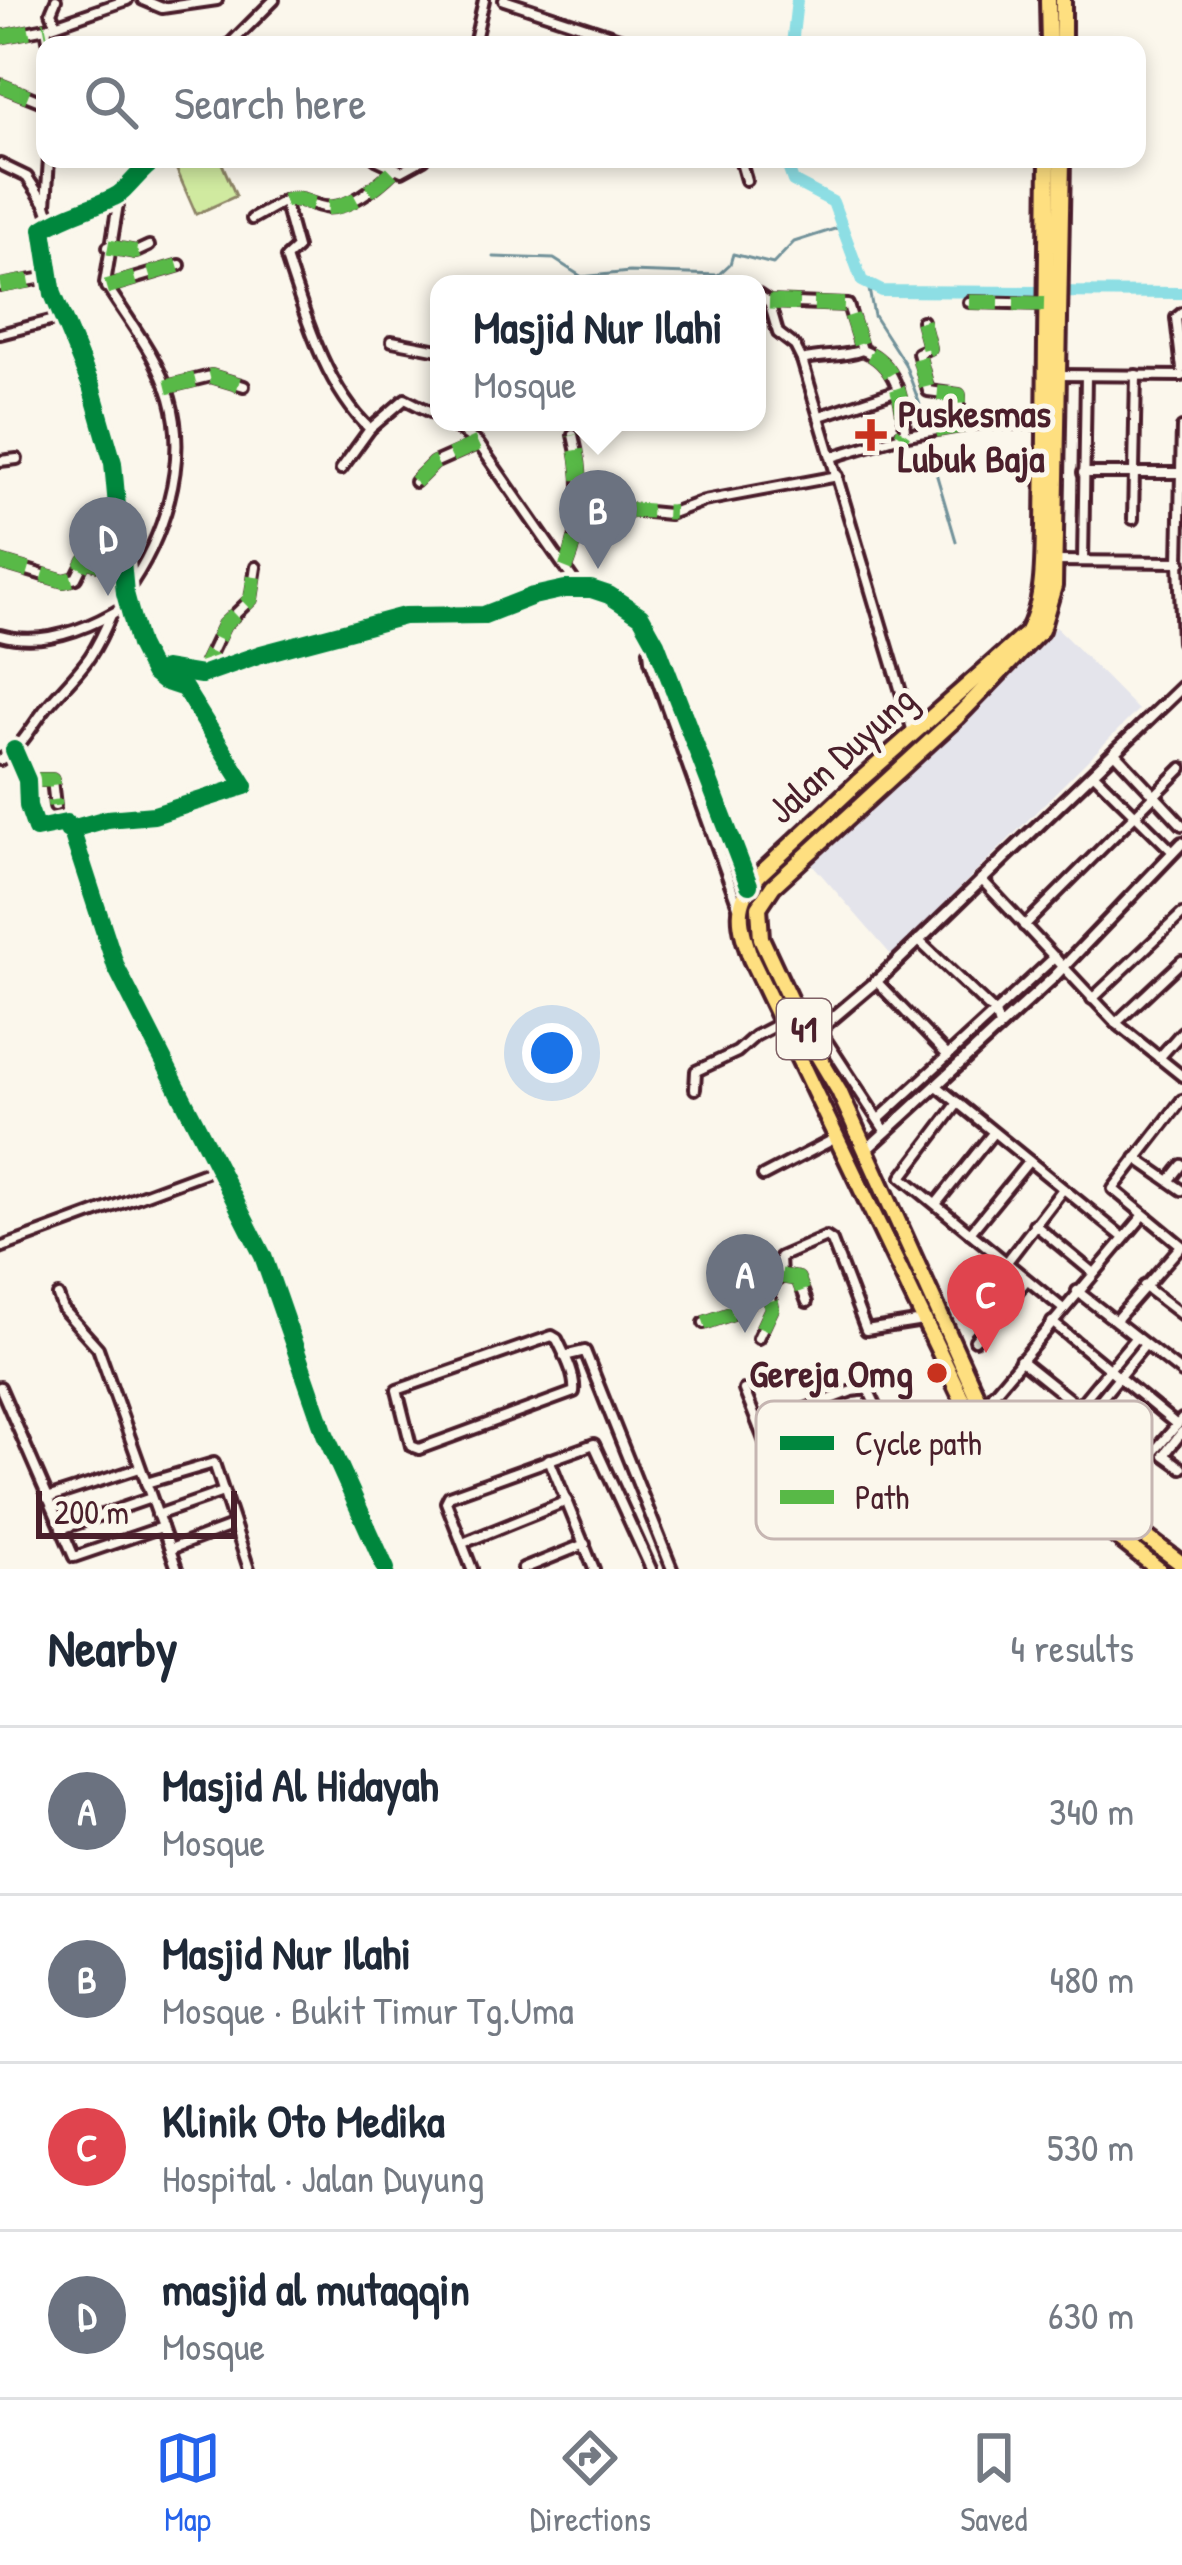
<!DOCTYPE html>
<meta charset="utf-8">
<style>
:root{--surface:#fff;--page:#f6f6f7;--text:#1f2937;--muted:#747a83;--line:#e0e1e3;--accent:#2563eb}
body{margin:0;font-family:"Patrick Hand",sans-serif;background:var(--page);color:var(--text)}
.scale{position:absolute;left:36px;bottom:30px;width:201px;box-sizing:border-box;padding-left:12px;border:6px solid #4a1f2b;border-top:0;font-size:33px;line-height:42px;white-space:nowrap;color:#4a1f2b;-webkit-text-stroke:9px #fbf7ec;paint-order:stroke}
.you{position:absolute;left:552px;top:1053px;width:42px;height:42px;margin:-30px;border:9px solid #fff;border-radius:50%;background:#1a73e8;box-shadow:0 0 0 18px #1a73e833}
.badge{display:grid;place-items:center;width:78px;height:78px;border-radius:50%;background:var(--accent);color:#fff;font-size:39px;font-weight:700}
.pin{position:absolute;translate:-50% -99px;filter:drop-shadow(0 3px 6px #0008)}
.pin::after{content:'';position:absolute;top:63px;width:42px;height:36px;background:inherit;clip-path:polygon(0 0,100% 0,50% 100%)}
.popup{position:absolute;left:430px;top:275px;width:336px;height:156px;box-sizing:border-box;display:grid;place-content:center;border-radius:24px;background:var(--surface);filter:drop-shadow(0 3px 9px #0005);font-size:39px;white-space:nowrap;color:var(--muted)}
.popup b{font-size:45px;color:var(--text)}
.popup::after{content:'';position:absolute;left:50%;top:100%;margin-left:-24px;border:24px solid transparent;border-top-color:var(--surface)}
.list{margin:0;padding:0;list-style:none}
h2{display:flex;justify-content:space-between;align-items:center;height:156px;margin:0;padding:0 48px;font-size:51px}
h2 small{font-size:39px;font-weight:400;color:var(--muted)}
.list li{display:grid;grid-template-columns:78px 1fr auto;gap:36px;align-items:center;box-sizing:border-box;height:168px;padding:0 48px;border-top:3px solid var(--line)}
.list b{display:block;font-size:45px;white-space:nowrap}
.list p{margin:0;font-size:39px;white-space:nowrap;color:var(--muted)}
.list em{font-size:39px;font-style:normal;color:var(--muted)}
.icon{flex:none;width:66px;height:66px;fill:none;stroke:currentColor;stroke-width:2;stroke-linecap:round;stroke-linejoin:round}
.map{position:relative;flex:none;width:1182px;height:1569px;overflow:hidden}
.search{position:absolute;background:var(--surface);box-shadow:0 6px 18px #0003;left:36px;right:36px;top:36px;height:132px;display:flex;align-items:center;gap:30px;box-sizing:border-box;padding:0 42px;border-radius:24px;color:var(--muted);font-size:45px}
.sheet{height:828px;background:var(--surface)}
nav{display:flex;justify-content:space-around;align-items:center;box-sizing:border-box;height:168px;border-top:3px solid var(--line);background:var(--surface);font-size:33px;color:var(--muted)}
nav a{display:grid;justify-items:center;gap:6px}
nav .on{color:var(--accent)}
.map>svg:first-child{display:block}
.built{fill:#e4e4eb}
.green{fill:#d0eaa0;stroke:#8d8466;stroke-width:3}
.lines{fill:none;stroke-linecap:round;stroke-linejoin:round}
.stream{stroke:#72929a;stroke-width:3}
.river{stroke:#8ddee4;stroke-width:12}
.minor-casing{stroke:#4a1f2b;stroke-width:16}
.tertiary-casing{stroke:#4a1f2b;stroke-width:18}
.trunk-casing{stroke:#4a1f2b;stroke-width:22}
.minor{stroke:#fbf7ec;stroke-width:8}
.tertiary{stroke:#fbf7ec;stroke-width:9}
.trunk{stroke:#fedf80;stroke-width:14}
.quiet{stroke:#58b947;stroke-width:15;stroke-dasharray:30 15;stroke-linecap:butt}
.cycleway-casing{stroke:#fbf7ec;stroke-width:26}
.cycleway{stroke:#00873e;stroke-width:18}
.poi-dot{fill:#c8321e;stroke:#fbf7ec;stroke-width:4.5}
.labels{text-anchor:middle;stroke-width:10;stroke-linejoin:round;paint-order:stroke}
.shield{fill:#fbf7ec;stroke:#7f6065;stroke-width:3}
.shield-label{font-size:36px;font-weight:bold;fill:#4a1f2b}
.poi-label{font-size:39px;font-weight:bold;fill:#4a1f2b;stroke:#fbf7ec;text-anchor:start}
.street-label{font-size:39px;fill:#4a1f2b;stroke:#fbf7ec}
.key{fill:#fbf7ec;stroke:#c6b6b2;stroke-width:3}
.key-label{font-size:33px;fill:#4a1f2b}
</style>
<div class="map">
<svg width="1182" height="1569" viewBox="0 0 1182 1569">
<rect width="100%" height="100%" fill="#fbf7ec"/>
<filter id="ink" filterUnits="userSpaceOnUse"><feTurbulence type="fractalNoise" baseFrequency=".00833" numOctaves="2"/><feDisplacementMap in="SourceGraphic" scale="24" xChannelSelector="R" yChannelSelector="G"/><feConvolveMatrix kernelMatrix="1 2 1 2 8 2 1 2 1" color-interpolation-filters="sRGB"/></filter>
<g filter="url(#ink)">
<polygon class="built" points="1056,627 1138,710 892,956 812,864"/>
<polygon class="green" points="172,159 220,159 236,196 196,214"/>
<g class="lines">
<g class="stream">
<polyline points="494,257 554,259 582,277 629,272 718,275 730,264 733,254 773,264 794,242 841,227"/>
<polyline points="868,284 874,316 905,364 930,432 934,466 956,541"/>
</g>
<g class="river">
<polyline points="792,45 797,0"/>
<polyline points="785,159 793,181 833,202 862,281 882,291 1182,293"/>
</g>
<g class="minor-casing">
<g id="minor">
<polyline points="143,0 162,8 217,0"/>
<polyline points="504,0 641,45"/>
<polyline points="56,24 51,12 56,0"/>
<polyline points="46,28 49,45"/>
<polyline points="0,37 46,28 127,0"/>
<polyline points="229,45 274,0"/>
<polyline points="474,45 484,0"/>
<polyline points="0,85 45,103"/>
<polyline points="49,159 46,205 52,223"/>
<polyline points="376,159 402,171 424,159"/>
<polyline points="740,159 746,180"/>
<polyline points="0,164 27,177 46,205"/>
<path d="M119 198 105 283C128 320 157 355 170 398 189 464 163 540 125 593"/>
<path d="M284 201C299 196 309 204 324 207 347 211 378 186 394 170"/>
<path d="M252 219 284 201 297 248 286 258C305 315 326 388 370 429"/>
<polyline points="108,247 136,252 149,246"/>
<polyline points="0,286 49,277"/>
<polyline points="106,287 180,265"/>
<path d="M757 294 769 302 848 305 862 350C896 363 902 397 905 430L901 436"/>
<polyline points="769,302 778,333 795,346 802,360 913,732"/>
<polyline points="969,302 1046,304"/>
<polyline points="1182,313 1176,318 1182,369"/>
<polyline points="922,321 929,348 918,353 928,391 959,395 959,415 971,421"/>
<polyline points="0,334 62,318"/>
<polyline points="392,341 439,350"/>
<path d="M802 360C823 354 842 358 862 350"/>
<polyline points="1059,375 1182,376"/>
<polyline points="166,387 211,376 244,386"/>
<polyline points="820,416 898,390"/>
<polyline points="448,422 478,443 579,588"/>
<polyline points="1182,428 1179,562 1182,642"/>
<polyline points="832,457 901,436 978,423 1045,424"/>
<polyline points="0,461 17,459"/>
<polyline points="341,469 370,429 405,399 439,416"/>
<polyline points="1083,473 1182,473"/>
<polyline points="415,482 434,463 477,444"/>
<polyline points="577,518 628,510 669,514 704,501 838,476"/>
<polyline points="1133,519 1136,375"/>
<polyline points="1054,561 1181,562"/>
<polyline points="1083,561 1086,376"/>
<polyline points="0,562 64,581 76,578 85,560 122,571"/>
<path d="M566 568C583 527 584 478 573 435"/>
<path d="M0 635C43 647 90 628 127 605"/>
<polyline points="656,643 649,650 650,660 738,906"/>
<path d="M144 657C161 667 175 676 195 675 219 674 242 660 265 653 312 639 360 626 408 615 433 610 460 621 490 614 505 610 518 602 532 597 586 577 629 594 656 643L749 885"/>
<polyline points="195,675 203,669 224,625 251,599 256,567"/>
<path d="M14 750 27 780 28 806 36 829 66 823 68 830 107 819 154 815 245 786 184 688 163 681 153 673 139 645 125 593 113 463 91 386 53 294 43 229C67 213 90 209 114 197 127 192 140 168 157 159"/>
<polyline points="1114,752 1182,825"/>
<path d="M0 760C25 746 32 723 51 702 82 667 92 661 111 615"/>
<polyline points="1093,773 1172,851"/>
<polyline points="27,780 52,780 55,806"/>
<polyline points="71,829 116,967 263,1256 325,1434 386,1569"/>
<polyline points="981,879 1116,1023 1182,1076"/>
<polyline points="1024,926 1182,768"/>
<polyline points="918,940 995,1013 999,1026"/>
<polyline points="876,981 948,1056"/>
<polyline points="1092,999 1182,914"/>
<polyline points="1116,1023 1182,961"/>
<polyline points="820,1031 886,1132"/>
<polyline points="1159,1058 1182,1032"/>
<polyline points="937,1086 1124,1238"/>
<polyline points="695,1089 696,1071 737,1052 755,1036 780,1023"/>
<polyline points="1182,1100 1113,1189 1182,1246"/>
<polyline points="958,1103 902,1177 1062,1308"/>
<polyline points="879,1119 1055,957"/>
<polyline points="1136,1158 1182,1190"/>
<polyline points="763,1176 836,1138"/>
<polyline points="1170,1180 1182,1165"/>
<polyline points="936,1204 993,1133"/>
<polyline points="1034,1224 1092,1272"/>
<polyline points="970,1233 1029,1161"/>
<polyline points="0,1248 219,1167"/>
<polyline points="1006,1263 1063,1189"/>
<polyline points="781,1276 798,1279 807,1302"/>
<polyline points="1144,1286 1182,1315"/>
<polyline points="1077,1291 1182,1373"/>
<polyline points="58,1296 63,1309 98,1348 177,1569"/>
<polyline points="1116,1320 1181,1246"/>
<polyline points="1052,1322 1177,1425"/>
<polyline points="704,1323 736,1312 777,1280 781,1276 780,1257 826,1237 832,1241 866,1330 923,1321"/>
<path d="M552 1336 557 1339C564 1354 576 1375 574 1392L419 1449 411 1446 397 1390Z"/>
<polyline points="758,1338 772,1308 768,1286"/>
<polyline points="975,1340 1027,1280"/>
<polyline points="564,1356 585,1351 672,1569"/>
<polyline points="1020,1360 1144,1459"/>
<polyline points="0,1387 74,1557 162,1527"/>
<polyline points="744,1390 759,1427 852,1391 868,1389 915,1488 961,1471 962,1443 981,1431"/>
<polyline points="993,1393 1113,1494 1119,1492 1182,1419"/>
<polyline points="982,1407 1143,1216"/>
<polyline points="1078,1407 1135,1338"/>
<polyline points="1088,1415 1144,1346"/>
<polyline points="759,1427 788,1500 793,1504 899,1461"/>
<polyline points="1182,1432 1164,1455 1182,1468"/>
<polyline points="549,1459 594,1569"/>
<polyline points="775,1467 884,1422"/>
<polyline points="146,1483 214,1463 249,1569"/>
<polyline points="47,1498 140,1468"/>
<polyline points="157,1515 223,1492"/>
<polyline points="61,1529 151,1498"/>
<polyline points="463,1543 567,1501"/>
<polyline points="170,1549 234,1525"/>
<polyline points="472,1569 446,1502 449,1496 594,1444 651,1569"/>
<polyline points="523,1569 585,1544"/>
</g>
</g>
<g class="tertiary-casing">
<g id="tertiary">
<polyline points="808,1039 880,978 1182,687"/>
<polyline points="865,1151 1053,978 1182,843"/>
</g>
</g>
<g class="trunk-casing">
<g id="trunk">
<polyline points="1048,0 1049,45"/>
<polyline points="1063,0 1063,45"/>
<path d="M1048 159 1044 527C1043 563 1045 600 1027 633L858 782 759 875C733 903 739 925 751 959L974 1424 1158 1569"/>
<polyline points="1062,159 1054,586 1041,630 957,717 773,886 759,907 761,938 808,1039 839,1091 982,1408 1006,1431 1182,1564"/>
</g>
</g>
<use href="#minor" class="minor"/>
<use href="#tertiary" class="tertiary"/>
<use href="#trunk" class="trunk"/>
<g class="quiet">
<polyline points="0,37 46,28"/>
<polyline points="0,85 45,103"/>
<path d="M284 201C299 196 309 204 324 207 347 211 378 186 394 170"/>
<polyline points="108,247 136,252 149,246"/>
<polyline points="0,286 49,277"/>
<polyline points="106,287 180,265"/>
<path d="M769 302 848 305 862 350C896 363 902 397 905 430L901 436"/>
<polyline points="969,302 1048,304"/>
<polyline points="922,321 929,348 918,353 928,392 959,395 960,416 978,423"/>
<polyline points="166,387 211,376 244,386"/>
<polyline points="936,430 978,423"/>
<polyline points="415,482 434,463 478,443"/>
<polyline points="577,518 628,510 674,512"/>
<polyline points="0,562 64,581 76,578 85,560 122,571"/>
<path d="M566 568C583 527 584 478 573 435"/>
<polyline points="194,676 203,669 224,625 251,599 256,567"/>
<polyline points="27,780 52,780 55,806"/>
<polyline points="781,1276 798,1279 807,1302"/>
<polyline points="704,1323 736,1312 768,1286 772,1308 758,1338"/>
</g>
<g class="cycleway-casing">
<g id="cycleway">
<polyline points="164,669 201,675 261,654 404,616 484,615 533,596 565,589 591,589 609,595 641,616 656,643 749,885"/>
<path d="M14 750 27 780 28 806 36 829 66 823 68 830 107 819 154 815 245 786 184 688 163 681 153 673 139 645 125 593 113 463 91 386 53 294 43 229C67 213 90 209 114 197 127 192 140 168 157 159"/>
<polyline points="71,829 116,967 263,1256 325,1434 386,1569"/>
</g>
</g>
<use href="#cycleway" class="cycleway"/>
</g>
</g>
<g class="poi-dot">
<path d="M865 417h12v12h12v12h-12v12h-12v-12h-12v-12h12z"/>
<circle cx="937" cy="1373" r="12"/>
</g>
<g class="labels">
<rect class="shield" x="777" y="999" width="54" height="60" rx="9"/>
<g class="shield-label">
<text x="804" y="1042">41</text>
</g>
<g class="poi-label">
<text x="898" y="427">Puskesmas<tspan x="898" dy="45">Lubuk Baja</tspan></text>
<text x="913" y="1387" text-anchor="end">Gereja Omg</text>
</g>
<g class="street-label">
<text transform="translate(841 754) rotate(-42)" y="14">Jalan Duyung</text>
</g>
</g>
<rect x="756" y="1401" width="396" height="138" rx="18" class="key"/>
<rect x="780" y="1436" width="54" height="14" fill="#00873e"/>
<rect x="780" y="1490" width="54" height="14" fill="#58b947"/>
<g class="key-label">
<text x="855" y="1455">Cycle path</text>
<text x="855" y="1509">Path</text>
</g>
</svg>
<div class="scale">200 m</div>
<div class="you"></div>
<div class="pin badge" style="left:745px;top:1333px;background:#6b7280">A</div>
<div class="pin badge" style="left:598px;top:569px;background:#6b7280">B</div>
<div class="popup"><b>Masjid Nur Ilahi</b>Mosque</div>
<div class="pin badge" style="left:986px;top:1353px;background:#e0444e">C</div>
<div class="pin badge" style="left:108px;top:596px;background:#6b7280">D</div>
<div class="search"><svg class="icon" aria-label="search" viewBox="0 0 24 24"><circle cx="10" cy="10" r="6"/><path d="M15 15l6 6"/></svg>Search here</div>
</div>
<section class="sheet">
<h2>Nearby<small>4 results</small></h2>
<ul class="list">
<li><span class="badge" style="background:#6b7280">A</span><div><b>Masjid Al Hidayah</b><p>Mosque</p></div><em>340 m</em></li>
<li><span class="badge" style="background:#6b7280">B</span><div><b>Masjid Nur Ilahi</b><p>Mosque · Bukit Timur Tg.Uma</p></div><em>480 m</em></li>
<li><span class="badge" style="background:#e0444e">C</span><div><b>Klinik Oto Medika</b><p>Hospital · Jalan Duyung</p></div><em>530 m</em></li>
<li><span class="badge" style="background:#6b7280">D</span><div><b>masjid al mutaqqin</b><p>Mosque</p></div><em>630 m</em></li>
</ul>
</section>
<nav>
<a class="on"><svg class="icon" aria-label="map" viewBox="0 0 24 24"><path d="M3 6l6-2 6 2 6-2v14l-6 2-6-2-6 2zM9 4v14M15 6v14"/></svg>Map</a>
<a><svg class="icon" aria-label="directions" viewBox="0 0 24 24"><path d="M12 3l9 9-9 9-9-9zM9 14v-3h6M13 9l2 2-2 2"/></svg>Directions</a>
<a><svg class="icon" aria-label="saved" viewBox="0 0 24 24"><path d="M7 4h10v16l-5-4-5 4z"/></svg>Saved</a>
</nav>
